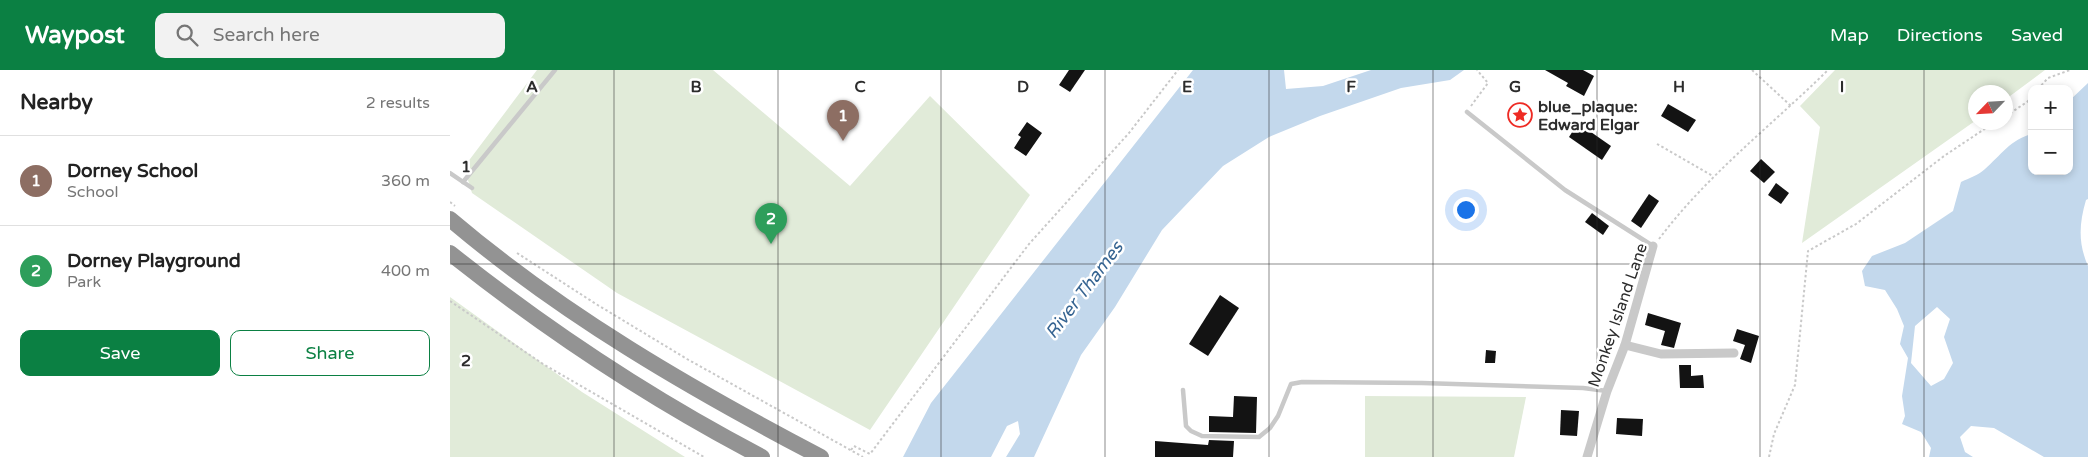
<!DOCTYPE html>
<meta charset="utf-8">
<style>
:root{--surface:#fff;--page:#f2f2f2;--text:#222;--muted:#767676;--line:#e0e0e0;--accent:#0b8043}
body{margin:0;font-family:"Varela Round",sans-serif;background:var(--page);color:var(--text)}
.controls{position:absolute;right:15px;top:15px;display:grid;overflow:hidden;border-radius:10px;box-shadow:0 2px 8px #0003}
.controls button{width:45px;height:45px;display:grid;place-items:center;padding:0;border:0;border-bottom:1px solid var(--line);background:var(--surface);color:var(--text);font:25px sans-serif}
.compass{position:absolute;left:1518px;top:15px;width:45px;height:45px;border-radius:50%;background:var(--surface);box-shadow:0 2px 8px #0003;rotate:245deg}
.you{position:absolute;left:1015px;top:139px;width:18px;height:18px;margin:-12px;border:4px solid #fff;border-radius:50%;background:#1a73e8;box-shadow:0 0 0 8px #1a73e833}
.badge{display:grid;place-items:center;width:32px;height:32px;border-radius:50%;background:var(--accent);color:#fff;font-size:16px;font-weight:700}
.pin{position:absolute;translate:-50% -41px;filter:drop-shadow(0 1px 2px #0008)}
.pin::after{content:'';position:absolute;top:26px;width:18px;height:15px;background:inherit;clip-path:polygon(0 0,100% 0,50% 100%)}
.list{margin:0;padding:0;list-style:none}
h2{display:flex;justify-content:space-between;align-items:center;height:65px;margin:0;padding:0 20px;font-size:21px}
h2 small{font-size:16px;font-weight:400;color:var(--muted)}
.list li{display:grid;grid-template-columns:32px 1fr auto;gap:15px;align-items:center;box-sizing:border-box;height:90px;padding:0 20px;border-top:1px solid var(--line)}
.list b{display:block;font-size:19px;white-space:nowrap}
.list p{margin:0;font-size:16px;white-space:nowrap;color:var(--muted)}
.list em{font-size:16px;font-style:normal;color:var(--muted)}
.actions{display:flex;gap:10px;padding:15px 20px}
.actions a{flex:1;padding:11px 0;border:1px solid var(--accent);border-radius:10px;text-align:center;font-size:18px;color:var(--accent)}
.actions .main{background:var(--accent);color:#fff}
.icon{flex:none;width:28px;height:28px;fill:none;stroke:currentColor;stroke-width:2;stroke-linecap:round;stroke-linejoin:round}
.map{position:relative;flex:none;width:1638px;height:387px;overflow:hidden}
header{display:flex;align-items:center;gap:30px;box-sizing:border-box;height:70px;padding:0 25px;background:var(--accent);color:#fff}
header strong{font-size:24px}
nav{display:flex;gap:28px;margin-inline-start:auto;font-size:18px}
.search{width:350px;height:45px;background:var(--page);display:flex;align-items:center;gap:12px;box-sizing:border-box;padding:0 18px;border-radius:10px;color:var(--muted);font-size:19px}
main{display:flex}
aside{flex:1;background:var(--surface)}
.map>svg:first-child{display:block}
.green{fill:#e1ebd9}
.water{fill:#c3d8ec;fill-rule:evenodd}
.building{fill:#131313}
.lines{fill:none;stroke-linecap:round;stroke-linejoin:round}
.path{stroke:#c9c9c9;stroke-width:2;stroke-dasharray:2.5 2.5;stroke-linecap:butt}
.lane{stroke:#c9c9c9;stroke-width:4.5}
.street{stroke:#c9c9c9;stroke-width:9}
.highway{stroke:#939393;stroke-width:16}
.grid{fill:none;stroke:#2c2c2c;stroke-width:1;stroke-opacity:0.55}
.labels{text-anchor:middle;stroke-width:5;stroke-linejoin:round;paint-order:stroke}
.poi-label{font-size:16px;font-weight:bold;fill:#2c2c2c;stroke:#fff;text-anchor:start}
.street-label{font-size:16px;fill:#2c2c2c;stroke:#fff}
.water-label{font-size:18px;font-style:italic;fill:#376592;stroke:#fff}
.grid-label{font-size:16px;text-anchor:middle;font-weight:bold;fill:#2c2c2c;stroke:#fff;stroke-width:5;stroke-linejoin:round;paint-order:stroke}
</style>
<header>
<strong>Waypost</strong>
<div class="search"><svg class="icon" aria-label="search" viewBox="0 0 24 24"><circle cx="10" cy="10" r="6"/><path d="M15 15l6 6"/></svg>Search here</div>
<nav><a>Map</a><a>Directions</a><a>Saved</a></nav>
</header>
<main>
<aside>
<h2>Nearby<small>2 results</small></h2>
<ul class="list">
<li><span class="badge" style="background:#8d6e63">1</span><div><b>Dorney School</b><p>School</p></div><em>360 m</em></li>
<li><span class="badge" style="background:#2e9e5b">2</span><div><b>Dorney Playground</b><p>Park</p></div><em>400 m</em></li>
</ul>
<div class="actions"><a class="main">Save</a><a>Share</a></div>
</aside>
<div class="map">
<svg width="1638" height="387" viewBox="0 0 1638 387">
<rect width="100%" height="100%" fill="#fff"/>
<g class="green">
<polygon points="87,0 263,0 400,116 480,26 580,125 420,360 167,223 22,123 14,97"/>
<polygon points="1385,0 1595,0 1556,29 1556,22 1526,22 1525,51 1352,173 1370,57 1350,36"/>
<polygon points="0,227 132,322 235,387 0,387"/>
<polygon points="915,326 1076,327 1064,387 915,387"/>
</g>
<g class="water">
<polygon points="743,0 834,0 836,19 873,16 921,0 1014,0 1000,10 951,18 870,46 819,67 773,96 712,160 665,237 631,285 584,387 556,387 570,364 568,351 557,356 541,387 453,387 481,333"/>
<path d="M1638 13V129L1636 130C1629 154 1628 173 1638 196V387H1594L1544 358 1521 356 1510 367 1515 382 1523 387H1479L1481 378 1471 362 1452 354 1455 346 1452 326 1458 288 1450 274 1454 256 1447 239 1435 220 1415 216 1412 201 1422 186 1455 173 1503 141 1511 112C1519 108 1529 105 1535 99 1550 86 1561 69 1582 64V101H1619V31ZM1487 237 1500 249 1494 267 1503 293 1494 309 1481 316 1461 293 1465 256Z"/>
</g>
<g class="building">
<polygon points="619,0 635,0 620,22 609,15"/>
<polygon points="1095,0 1133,0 1144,6 1134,26 1116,16 1118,13"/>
<polygon points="1218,34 1246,50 1238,62 1211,46"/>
<polygon points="577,52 592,63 576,86 564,78 571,67 568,65"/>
<polygon points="1128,53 1161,76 1152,90 1119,67"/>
<polygon points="1311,89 1325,102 1314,113 1300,101"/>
<polygon points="1326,113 1339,123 1331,134 1318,125"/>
<polygon points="1199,124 1209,131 1191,158 1181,151"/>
<polygon points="1142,143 1159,156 1153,165 1135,152"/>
<polygon points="770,225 789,238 758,286 739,274"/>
<polygon points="1198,243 1231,253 1224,278 1211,275 1215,261 1195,255"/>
<polygon points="1287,259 1309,266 1301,293 1290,289 1295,275 1283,271"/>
<polygon points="1036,280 1046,281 1045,293 1035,293"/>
<polygon points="1229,295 1241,295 1241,306 1253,305 1254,318 1230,318"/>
<polygon points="784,326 807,327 806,363 759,362 759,346 783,347"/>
<polygon points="1111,340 1129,341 1127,366 1110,365"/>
<polygon points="1167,348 1193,349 1192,366 1166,364"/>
<polygon points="759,370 784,371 783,387 705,387 705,371 758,375"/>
</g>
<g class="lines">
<g class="path">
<polyline points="1302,0 1341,36"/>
<polyline points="1588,19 1598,8 1620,0"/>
<polyline points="1021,36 1038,13 1027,0"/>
<polyline points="1556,46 1577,32 1582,27"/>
<polyline points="1207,74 1263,106"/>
<polyline points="0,132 5,136"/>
<path d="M1209 169C1257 105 1321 56 1378 0"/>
<polyline points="67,183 146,234 237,289 413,387"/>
<polyline points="0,231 93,294 254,387"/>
<polyline points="401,380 404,376 420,384 579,174 679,63 728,0"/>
<polyline points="1319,387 1324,364 1345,315 1358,181 1406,154 1494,86 1545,52"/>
</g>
<g class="lane">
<polyline points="1017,42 1115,120 1203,176"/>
<polyline points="0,103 22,118"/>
<polyline points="13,112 105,0"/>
<polyline points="733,320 736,356 741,361 752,366 809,367 820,358 828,346 841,314 852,312 972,313 1133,318 1157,321"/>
</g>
<g class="street">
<polyline points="1175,275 1211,284 1284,283"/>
<polyline points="1137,387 1157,321 1175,275 1203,176"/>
</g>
<g class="highway">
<path d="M0 149C113 245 241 319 371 387"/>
<path d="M0 183C98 261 201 329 312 387"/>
</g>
</g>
<path class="grid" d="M164 0V387M328 0V387M491 0V387M655 0V387M819 0V387M983 0V387M1147 0V387M1310 0V387M1474 0V387M0 194H1638"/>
<defs>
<g id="sight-ring" transform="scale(1.25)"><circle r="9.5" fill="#fff" stroke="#ee2b24" stroke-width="1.5"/><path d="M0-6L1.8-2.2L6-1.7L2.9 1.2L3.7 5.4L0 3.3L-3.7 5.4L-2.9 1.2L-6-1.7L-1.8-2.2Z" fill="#ee2b24"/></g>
</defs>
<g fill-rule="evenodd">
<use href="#sight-ring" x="1070" y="45"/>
</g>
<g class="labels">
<g class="poi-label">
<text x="1088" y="42">blue_plaque:<tspan x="1088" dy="18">Edward Elgar</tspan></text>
</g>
<g class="street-label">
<text transform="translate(1167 245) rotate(-71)" y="6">Monkey Island Lane</text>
</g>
<g class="water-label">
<text transform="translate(634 220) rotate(-53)" y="6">River Thames</text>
</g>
</g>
<g class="grid-label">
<text x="82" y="22">A</text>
<text x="246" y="22">B</text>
<text x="410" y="22">C</text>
<text x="573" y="22">D</text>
<text x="737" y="22">E</text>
<text x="901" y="22">F</text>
<text x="1065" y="22">G</text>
<text x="1229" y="22">H</text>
<text x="1392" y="22">I</text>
<text x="16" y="102">1</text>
<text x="16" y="296">2</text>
</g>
</svg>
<div class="controls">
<button>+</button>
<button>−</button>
</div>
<svg class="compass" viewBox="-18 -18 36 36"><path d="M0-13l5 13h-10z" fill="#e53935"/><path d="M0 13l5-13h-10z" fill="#767676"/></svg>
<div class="you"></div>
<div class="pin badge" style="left:393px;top:71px;background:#8d6e63">1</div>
<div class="pin badge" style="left:321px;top:174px;background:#2e9e5b">2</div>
</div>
</main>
